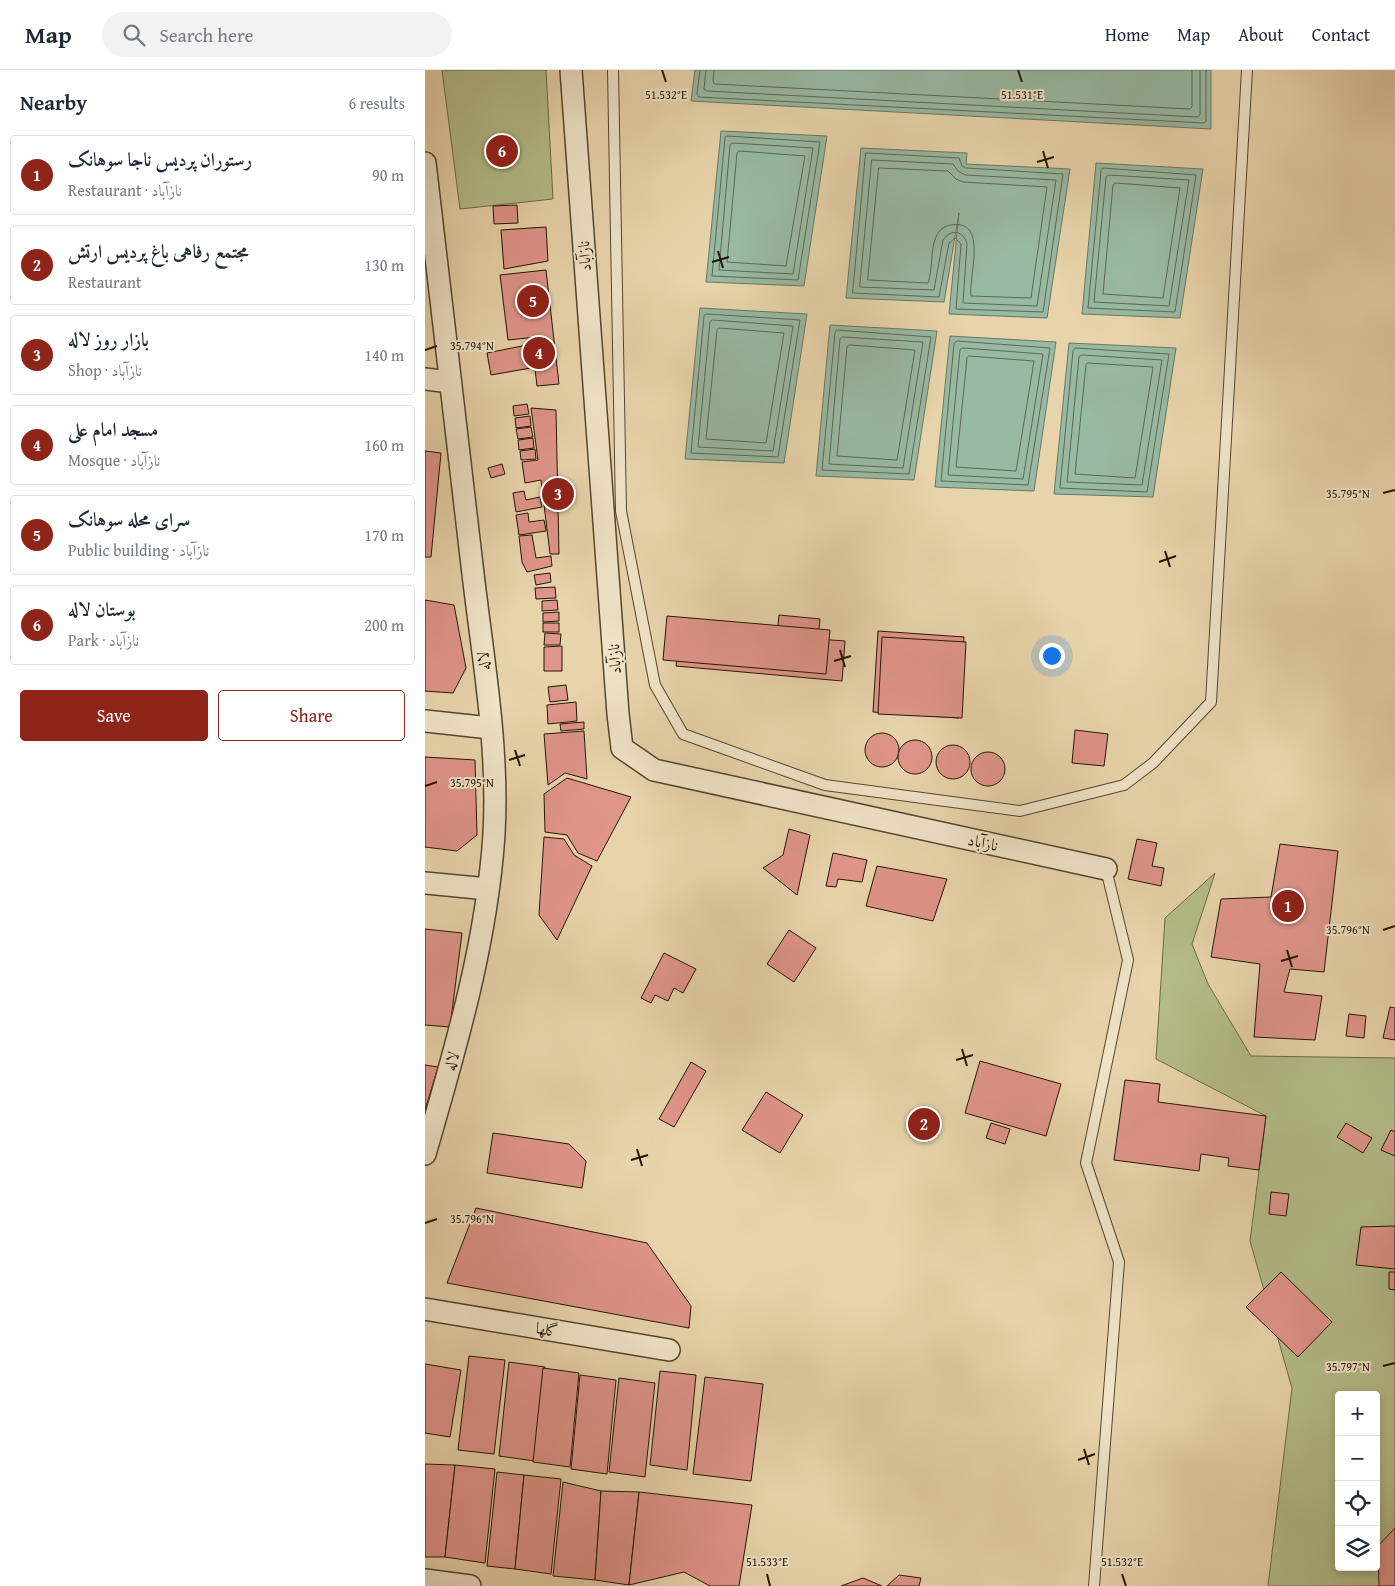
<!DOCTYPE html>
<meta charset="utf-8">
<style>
:root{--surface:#fff;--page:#f2f2f3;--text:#1f2937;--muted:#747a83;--line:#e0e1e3;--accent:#8f2418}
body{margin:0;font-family:"Gentium Book Plus",Amiri,serif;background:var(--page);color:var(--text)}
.controls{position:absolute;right:15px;bottom:15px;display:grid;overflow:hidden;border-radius:5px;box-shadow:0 2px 8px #0003}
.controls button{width:45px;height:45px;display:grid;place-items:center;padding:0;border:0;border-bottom:1px solid var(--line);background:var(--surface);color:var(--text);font:25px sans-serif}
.you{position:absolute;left:626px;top:585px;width:18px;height:18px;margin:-12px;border:4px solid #fff;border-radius:50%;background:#1a73e8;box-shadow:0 0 0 8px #1a73e833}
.badge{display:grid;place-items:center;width:32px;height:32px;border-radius:50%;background:var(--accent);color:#fff;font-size:16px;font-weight:700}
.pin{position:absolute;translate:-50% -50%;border:2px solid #fff;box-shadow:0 1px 5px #0006}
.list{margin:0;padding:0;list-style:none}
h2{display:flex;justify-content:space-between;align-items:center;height:65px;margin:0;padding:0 20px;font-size:21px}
h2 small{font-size:16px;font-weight:400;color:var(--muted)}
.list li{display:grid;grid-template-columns:32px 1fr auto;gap:15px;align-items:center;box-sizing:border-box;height:80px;margin:0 10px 10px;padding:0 10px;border:1px solid var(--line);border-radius:5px}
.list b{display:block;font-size:19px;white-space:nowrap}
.list p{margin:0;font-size:16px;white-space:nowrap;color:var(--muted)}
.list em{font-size:16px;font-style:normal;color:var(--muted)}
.actions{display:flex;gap:10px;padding:15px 20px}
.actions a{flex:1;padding:11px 0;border:1px solid var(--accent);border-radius:5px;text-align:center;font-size:18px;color:var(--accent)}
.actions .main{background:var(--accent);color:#fff}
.icon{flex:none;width:28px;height:28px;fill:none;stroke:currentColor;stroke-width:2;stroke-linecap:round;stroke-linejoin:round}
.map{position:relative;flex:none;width:970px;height:1516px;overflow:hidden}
header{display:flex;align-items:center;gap:30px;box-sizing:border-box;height:70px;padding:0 25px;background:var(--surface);border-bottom:1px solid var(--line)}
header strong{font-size:24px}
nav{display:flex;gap:28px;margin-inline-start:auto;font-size:18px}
.search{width:350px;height:45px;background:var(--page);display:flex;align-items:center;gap:12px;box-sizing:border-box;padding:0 18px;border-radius:28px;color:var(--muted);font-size:19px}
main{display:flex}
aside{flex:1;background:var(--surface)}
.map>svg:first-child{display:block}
.green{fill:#b4bd8a;stroke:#6c6a47;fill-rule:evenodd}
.water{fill:#98b9a3;stroke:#697863}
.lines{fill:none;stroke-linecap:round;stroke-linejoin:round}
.shore{stroke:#5e6854;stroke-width:1}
.building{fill:#e0958a;stroke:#231604}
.service-casing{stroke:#54462e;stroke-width:12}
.minor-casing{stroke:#54462e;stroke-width:24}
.service{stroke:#f0e3c8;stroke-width:10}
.minor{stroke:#f0e3c8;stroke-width:21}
.ticks{fill:none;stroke:#231604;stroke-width:2}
.labels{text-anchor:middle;stroke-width:4;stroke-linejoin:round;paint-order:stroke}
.street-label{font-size:16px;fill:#231604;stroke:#f0e3c8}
.ticks-label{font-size:12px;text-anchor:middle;fill:#231604;stroke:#f0e3c8;stroke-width:4;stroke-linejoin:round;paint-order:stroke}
</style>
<header>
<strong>Map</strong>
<div class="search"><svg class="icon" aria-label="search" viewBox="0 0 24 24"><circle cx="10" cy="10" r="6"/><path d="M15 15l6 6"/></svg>Search here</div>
<nav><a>Home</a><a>Map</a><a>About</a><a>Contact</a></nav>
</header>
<main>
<aside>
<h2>Nearby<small>6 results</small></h2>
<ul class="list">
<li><span class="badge">1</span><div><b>رستوران پردیس ناجا سوهانک</b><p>Restaurant · نازآباد</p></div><em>90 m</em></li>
<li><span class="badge">2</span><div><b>مجتمع رفاهی باغ پردیس ارتش</b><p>Restaurant</p></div><em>130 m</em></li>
<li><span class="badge">3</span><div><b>بازار روز لاله</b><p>Shop · نازآباد</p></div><em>140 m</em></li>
<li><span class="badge">4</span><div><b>مسجد امام علی</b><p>Mosque · نازآباد</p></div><em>160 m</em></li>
<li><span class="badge">5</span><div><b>سرای محله سوهانک</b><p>Public building · نازآباد</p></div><em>170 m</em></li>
<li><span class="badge">6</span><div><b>بوستان لاله</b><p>Park · نازآباد</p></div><em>200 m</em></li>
</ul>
<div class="actions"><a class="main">Save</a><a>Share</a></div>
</aside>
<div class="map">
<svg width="970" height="1516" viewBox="0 0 970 1516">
<rect width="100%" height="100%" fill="#e8d4ab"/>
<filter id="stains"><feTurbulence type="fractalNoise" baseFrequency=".004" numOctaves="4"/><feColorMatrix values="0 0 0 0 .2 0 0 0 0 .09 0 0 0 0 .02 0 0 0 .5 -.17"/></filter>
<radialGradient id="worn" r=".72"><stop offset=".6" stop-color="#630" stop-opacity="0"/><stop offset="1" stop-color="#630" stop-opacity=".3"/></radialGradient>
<g class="green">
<polygon points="17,0 121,0 128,129 35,139"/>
<path d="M790 803 767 874 783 914 826 986 970 988V1516H843L867 1318 825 1171 841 1046 731 989 740 848ZM914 1325H951V1497H914Z"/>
</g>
<g class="water">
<polygon points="270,0 786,0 786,59 266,31"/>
<polygon points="296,61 402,66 379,216 281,212"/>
<polygon points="436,78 542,83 541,94 645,99 622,248 524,244 534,143 519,232 421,228"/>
<polygon points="671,93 778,99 755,248 657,244"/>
<polygon points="275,238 382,244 359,393 260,389"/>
<polygon points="405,255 512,261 489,410 391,406"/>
<polygon points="525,266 631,272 609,421 510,417"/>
<polygon points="644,273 751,278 728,427 629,424"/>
</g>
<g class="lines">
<g class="shore">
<polyline points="275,0 272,24 274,27 779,53 781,51 781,0"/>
<polyline points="281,0 279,19 282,21 772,47 775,45 775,0"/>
<polyline points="289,0 288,12 290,14 765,39 767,37 767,0"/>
<polygon points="302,66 395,72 373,210 287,206 300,68"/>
<polygon points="308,73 388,78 368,204 294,200 305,75"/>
<polygon points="315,81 380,86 361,196 302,192 312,83"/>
<polygon points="441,83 534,88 537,96 541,98 638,104 618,242 531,239 536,174 530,168 524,173 514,227 428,223"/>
<path d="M447 90 528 94 533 101 540 105 631 110 612 236 538 233 542 174C539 161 526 158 518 170L509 220 435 217Z"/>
<path d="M454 98 523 101 531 109 538 112 622 117 606 228 546 226C543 208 564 148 526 155 519 156 514 160 511 167 505 181 508 199 503 213L443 210Z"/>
<polygon points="678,98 771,105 750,242 663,238 676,101"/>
<polygon points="684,105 764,110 744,236 669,232 681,107"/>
<polygon points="691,113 755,118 738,228 678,224 688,115"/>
<polygon points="282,244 375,250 353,387 266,383 279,246"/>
<polygon points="288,250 368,256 348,381 273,377 285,252"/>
<polygon points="294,258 359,263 341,373 281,369 292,260"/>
<polygon points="412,260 506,267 484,404 397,400 410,263"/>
<polygon points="418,267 498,272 478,398 404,394 415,269"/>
<polygon points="532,271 625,278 603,415 516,411 529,274"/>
<polygon points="425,275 490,280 472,390 412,386 422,277"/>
<polygon points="538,278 618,284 598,409 523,405 535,280"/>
<polygon points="651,278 744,284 722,422 635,418 648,281"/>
<polygon points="657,285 737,290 717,415 642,412 654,287"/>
<polygon points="544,286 609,291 591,401 531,397 542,288"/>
<polygon points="663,293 728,297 710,408 650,404 661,295"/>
</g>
</g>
<g class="building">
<polygon points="92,135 93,153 69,154 68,136"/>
<polygon points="121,157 123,191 79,199 76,160"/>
<polygon points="121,200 134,314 112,316 110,299 116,298 112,267 83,270 75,205"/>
<polygon points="102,275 106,298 66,305 62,283"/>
<polygon points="102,334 104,344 89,346 88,336"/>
<polygon points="106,338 131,340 134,484 125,484 116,410 100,413 97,392 113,390"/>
<polygon points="105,346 106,356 91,358 90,348"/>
<polygon points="106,357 108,367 93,369 91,359"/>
<polygon points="108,368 109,378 94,380 93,370"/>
<polygon points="110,379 111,389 96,390 95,381"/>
<polygon points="0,381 16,383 6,487 0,487"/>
<polygon points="77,394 80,404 66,408 63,398"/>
<polygon points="99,421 101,430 115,427 117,437 91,442 88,423"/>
<polygon points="103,443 104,452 119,450 121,461 94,465 91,445"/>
<polygon points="107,465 111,488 126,486 127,496 102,502 97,492 94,466"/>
<polygon points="125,503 126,512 111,515 109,505"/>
<polygon points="130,517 131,528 111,529 110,518"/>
<polygon points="0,530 29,535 41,598 28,623 0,621"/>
<polygon points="132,530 133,540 117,541 117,531"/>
<polygon points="134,542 134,551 118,552 118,543"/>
<polygon points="354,545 395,549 393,569 420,571 417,611 251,596 255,556 352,565"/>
<polygon points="242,546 405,560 401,604 238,590"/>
<rect x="118" y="553" width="16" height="9"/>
<polygon points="453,561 539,567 534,648 448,642"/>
<polygon points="120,563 136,564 135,575 119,575"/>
<polygon points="457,567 541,572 537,648 453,644"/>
<polygon points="137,576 137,601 119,601 119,577"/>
<polygon points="141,615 143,630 125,632 123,617"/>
<polygon points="151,632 152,651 123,654 122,635"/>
<polygon points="159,652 159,659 136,661 135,654"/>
<polygon points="650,660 683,664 679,696 647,693"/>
<polygon points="159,661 162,709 140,703 123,715 119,664"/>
<circle cx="457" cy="680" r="17"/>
<circle cx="490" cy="687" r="17"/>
<circle cx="528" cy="692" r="17"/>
<circle cx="563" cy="699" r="17"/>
<polygon points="0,687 50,690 52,765 32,781 0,777"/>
<polygon points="142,708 206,727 172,791 153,783 142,765 120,762 119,724"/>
<polygon points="364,759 385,765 372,825 338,798 358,785"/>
<polygon points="119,767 139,769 149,785 167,796 132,870 114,845"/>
<polygon points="712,769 732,773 727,796 739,798 736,816 703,809"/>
<polygon points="855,774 913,781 899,902 865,899 859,922 897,926 890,970 829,967 835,894 786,887 796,829 846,827"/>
<polygon points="408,783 442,790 437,812 413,809 411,817 401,816"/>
<polygon points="452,796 522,809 508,851 441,836"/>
<polygon points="0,859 37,863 25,957 0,955"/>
<polygon points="364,860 391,878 369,912 342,894"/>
<polygon points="239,883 271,899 258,923 249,918 243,931 230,925 226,933 216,928"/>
<polygon points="965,937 970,938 970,970 958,968"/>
<polygon points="924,944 941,946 939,968 921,966"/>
<polygon points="555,991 636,1014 621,1066 540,1043"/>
<polygon points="266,992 281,1001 249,1057 234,1049"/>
<polygon points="0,995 13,997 0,1040"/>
<polygon points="700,1010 735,1014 733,1032 841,1046 834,1100 803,1096 804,1088 776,1084 774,1101 689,1090"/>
<polygon points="341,1022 378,1045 355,1083 317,1060"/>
<polygon points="566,1053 585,1059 580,1074 561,1068"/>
<polygon points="921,1053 947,1068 938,1083 912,1067"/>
<polygon points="966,1060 970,1062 970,1086 956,1080"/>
<polygon points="68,1063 144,1074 161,1091 157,1118 62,1103"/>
<polygon points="846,1122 864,1124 861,1146 844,1144"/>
<polygon points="51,1138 222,1173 266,1236 264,1258 22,1213"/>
<polygon points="970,1156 970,1199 931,1195 936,1157"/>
<polygon points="856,1202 907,1252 873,1287 821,1237"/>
<polygon points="964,1202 970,1202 970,1220 964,1219"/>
<polygon points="44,1286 80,1290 69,1384 33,1380"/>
<polygon points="84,1292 120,1297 110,1391 74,1386"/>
<polygon points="0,1294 36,1300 25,1367 0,1363"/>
<polygon points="118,1298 154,1303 145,1397 108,1392"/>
<polygon points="235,1301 271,1305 262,1400 225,1395"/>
<polygon points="155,1305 191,1310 182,1404 146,1399"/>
<polygon points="280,1307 338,1314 326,1411 268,1404"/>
<polygon points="194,1308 230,1313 220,1407 184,1402"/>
<polygon points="0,1394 30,1395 20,1487 0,1487"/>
<polygon points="30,1395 70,1399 60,1493 20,1487"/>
<polygon points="72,1402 99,1405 90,1499 62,1496"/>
<polygon points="99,1405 136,1409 126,1504 90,1499"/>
<polygon points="138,1412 176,1421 170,1510 128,1506"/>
<polygon points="176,1421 214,1422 204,1515 170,1510"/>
<polygon points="214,1422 327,1435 314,1516 285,1516 259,1502 204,1515"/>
<polygon points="970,1458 970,1516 954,1516 953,1476"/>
<polygon points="474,1505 496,1508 494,1516 462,1516"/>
<polygon points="438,1508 457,1516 416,1516"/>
</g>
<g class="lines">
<g class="service-casing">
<g id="service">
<polyline points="188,0 196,441 230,615 258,664 400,715 595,741 699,715 728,693 786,632 822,0"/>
<polyline points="669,1516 694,1192 661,1093 703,890 681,799"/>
</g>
</g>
<g class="minor-casing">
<g id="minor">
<polyline points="146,0 193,644 197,678 229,700 681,799"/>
<path d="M0 93C16 230 32 367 48 504 58 589 74 678 69 764 62 873 30 980 0 1084"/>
<polyline points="0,309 25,312"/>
<polyline points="0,651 65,658"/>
<polyline points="0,813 63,819"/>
<polyline points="0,1239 244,1280"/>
<polyline points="0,1510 45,1516"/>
</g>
</g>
<use href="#service" class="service"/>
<use href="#minor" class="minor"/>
</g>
<path class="ticks" d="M237 0 241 12M593 0 597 12M618 81 623 98M612 92 629 87M293 181 298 198M287 192 304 187M0 280 12 276M958 423 970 420M740 481 745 497M734 492 751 486M415 580 420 597M409 591 426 586M90 680 95 696M84 690 100 685M0 716 12 712M958 860 970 856M862 880 867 897M856 891 873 886M537 979 542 996M531 990 548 985M212 1079 217 1096M206 1090 223 1085M0 1153 12 1149M958 1296 970 1293M659 1379 664 1395M653 1390 670 1384M342 1504 345 1516M697 1504 701 1516"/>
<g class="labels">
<g class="street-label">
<text transform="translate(159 186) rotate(-94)" y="6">نازآباد</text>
<text transform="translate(189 589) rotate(-94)" y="6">نازآباد</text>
<text transform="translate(58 591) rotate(-97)" y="6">لاله</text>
<text transform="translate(558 772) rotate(12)" y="6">نازآباد</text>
<text transform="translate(26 991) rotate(-75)" y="6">لاله</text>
<text transform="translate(122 1259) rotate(10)" y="6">گلها</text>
</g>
</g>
<g class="ticks-label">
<text x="241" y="29">51.532°E</text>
<text x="597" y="29">51.531°E</text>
<text x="47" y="280">35.794°N</text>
<text x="923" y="428">35.795°N</text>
<text x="47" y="717">35.795°N</text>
<text x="923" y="864">35.796°N</text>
<text x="47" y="1153">35.796°N</text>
<text x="923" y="1301">35.797°N</text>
<text x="342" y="1496">51.533°E</text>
<text x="697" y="1496">51.532°E</text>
</g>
<rect width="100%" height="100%" filter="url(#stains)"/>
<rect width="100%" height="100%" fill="url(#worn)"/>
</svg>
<div class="controls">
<button>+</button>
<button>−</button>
<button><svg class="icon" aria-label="locate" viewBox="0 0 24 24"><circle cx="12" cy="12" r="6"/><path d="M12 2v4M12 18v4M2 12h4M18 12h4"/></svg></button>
<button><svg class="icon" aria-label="layers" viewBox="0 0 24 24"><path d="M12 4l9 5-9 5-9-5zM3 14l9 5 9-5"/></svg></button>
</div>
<div class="you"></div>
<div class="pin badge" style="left:863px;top:836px">1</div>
<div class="pin badge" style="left:499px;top:1054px">2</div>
<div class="pin badge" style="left:133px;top:424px">3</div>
<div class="pin badge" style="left:114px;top:283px">4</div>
<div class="pin badge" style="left:108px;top:231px">5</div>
<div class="pin badge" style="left:77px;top:81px">6</div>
</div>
</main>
